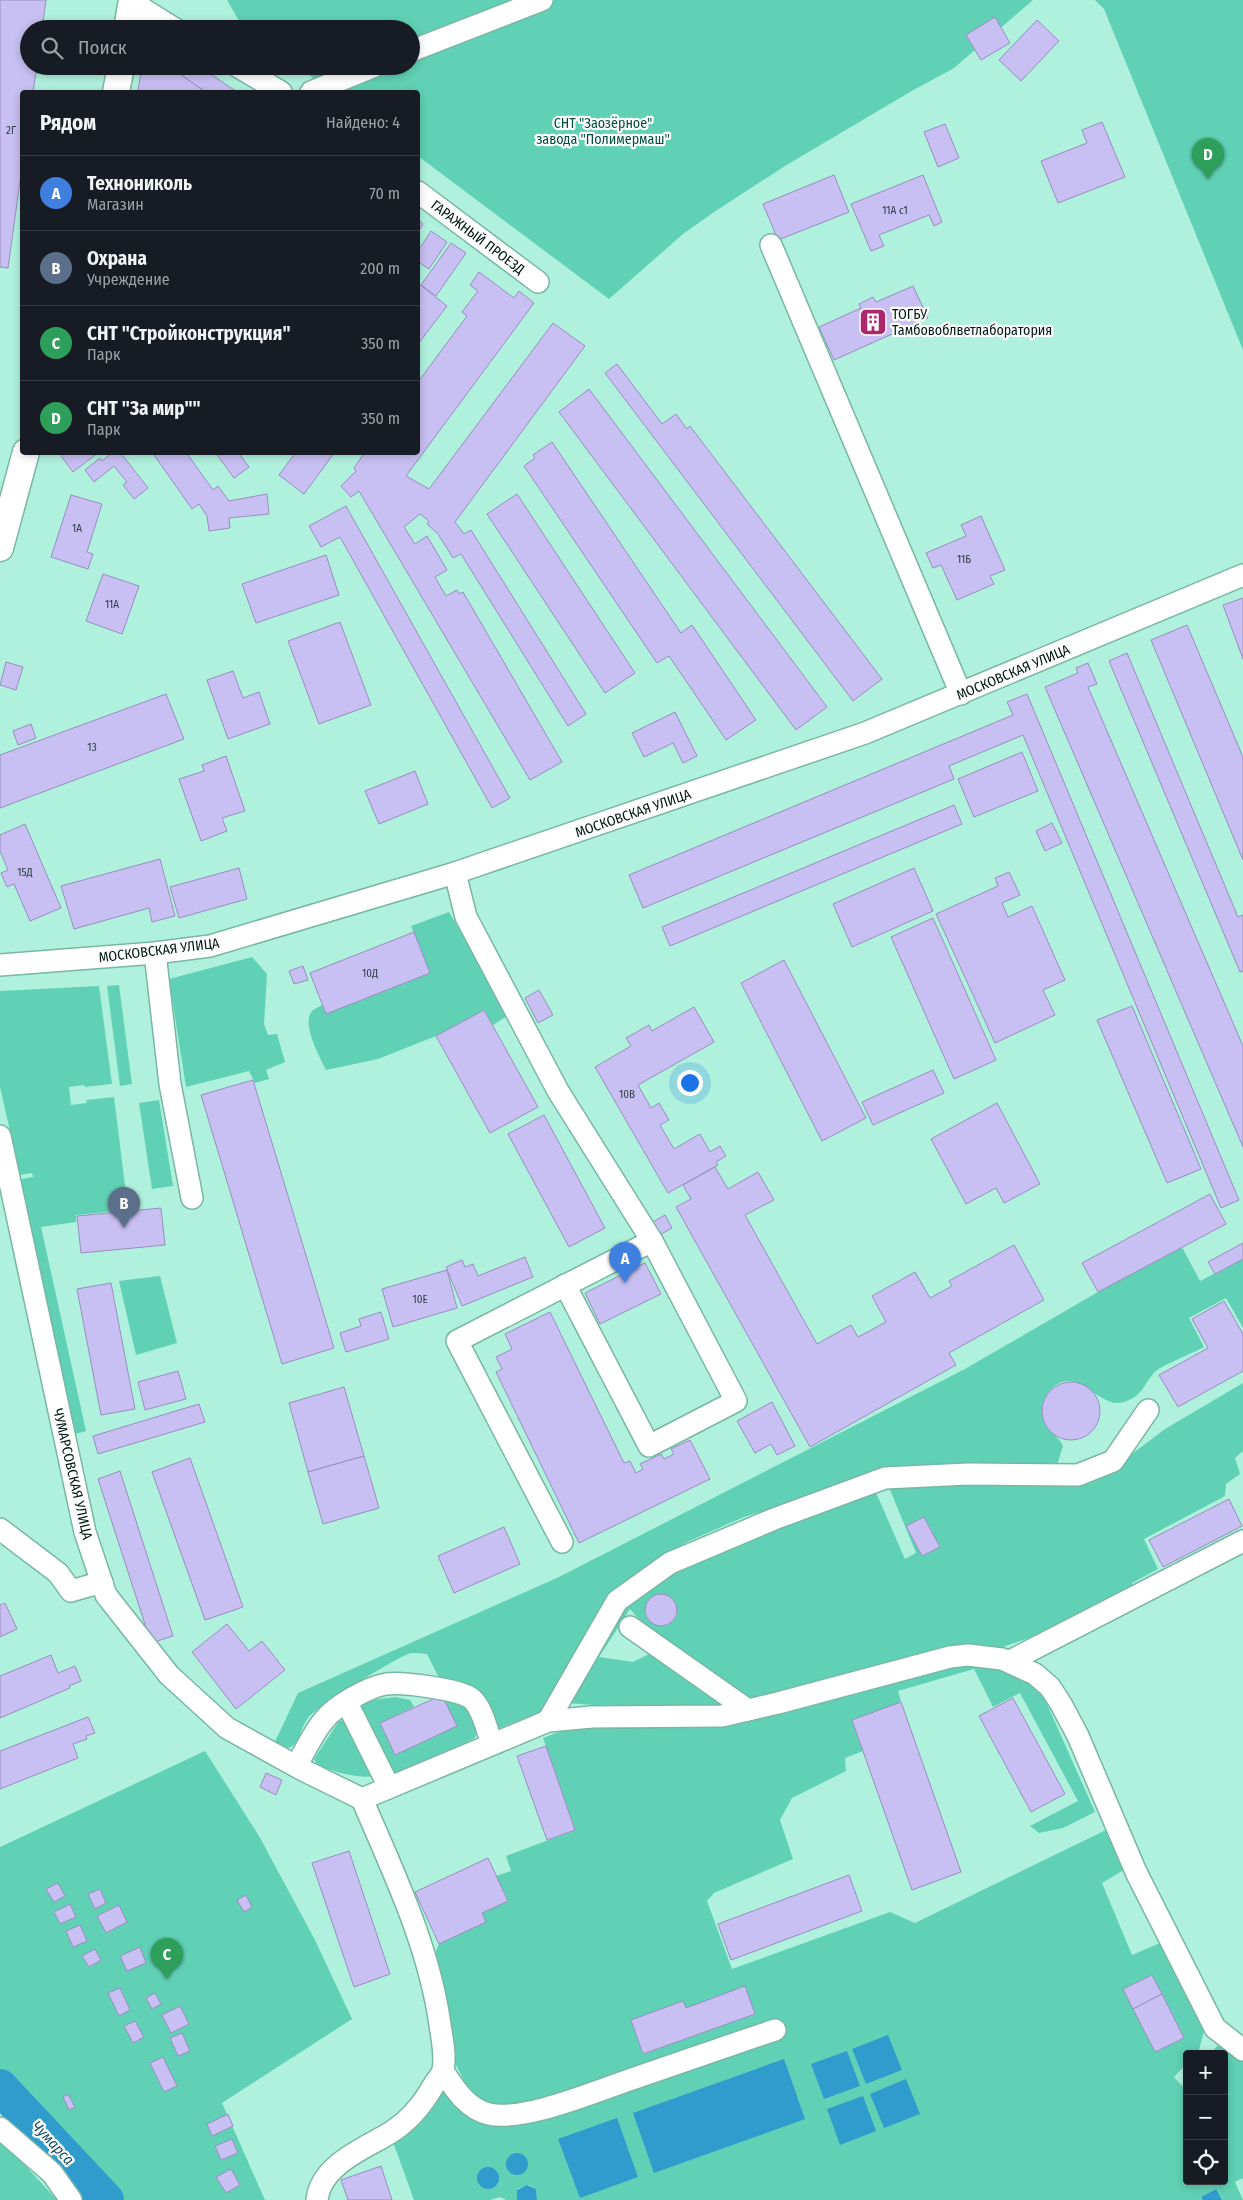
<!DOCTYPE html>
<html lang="ru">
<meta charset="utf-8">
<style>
:root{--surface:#171b24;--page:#242831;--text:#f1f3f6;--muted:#9ea1a6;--line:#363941;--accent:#7c3aed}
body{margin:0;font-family:"Fira Sans Condensed",sans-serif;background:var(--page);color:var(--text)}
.controls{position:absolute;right:15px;bottom:15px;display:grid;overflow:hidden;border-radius:5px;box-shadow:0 2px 8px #0003}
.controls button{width:45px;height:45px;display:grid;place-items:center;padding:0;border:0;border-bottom:1px solid var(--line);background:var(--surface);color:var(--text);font:25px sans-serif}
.you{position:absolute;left:689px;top:1082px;width:18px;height:18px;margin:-12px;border:4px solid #fff;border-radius:50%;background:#1a73e8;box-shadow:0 0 0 8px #1a73e833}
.badge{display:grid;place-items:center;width:32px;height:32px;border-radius:50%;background:var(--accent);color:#fff;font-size:16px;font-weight:700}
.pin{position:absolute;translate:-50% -41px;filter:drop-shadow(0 1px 2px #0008)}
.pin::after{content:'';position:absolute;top:26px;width:18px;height:15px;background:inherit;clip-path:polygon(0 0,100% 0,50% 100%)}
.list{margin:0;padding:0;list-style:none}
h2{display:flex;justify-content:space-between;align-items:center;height:65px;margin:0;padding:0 20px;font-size:21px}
h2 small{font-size:16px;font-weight:400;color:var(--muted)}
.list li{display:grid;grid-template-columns:32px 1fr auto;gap:15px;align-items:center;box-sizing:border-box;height:75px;padding:0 20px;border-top:1px solid var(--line)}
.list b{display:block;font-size:19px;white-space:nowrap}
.list p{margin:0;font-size:16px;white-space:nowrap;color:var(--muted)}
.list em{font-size:16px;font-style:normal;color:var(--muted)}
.icon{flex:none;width:28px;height:28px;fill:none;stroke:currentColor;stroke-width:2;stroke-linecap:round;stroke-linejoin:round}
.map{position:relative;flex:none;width:1243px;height:2200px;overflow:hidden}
.search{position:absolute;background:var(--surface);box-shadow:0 2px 8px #0003;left:20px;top:20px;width:400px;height:55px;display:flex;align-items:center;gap:12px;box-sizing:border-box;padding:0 18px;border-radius:28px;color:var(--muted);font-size:19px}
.panel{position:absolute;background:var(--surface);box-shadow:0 2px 8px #0003;left:20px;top:90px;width:400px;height:365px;border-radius:5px}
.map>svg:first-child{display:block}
.green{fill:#60d1b4;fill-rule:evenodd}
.water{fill:#309cce}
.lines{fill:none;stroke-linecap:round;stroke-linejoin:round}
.river{stroke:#309cce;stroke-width:36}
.building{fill:#c8bff2;stroke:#988ebf}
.minor-casing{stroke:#77b7a4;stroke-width:24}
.major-casing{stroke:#77b7a4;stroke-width:29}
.minor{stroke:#fff;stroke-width:21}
.major{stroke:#fff;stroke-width:26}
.labels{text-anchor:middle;stroke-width:4.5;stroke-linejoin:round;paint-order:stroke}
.number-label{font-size:11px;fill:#324048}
.park-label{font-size:14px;fill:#004d3e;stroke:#fff}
.street-label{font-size:14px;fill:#001610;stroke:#fff}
.poi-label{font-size:14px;fill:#001610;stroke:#fff;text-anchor:start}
.water-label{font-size:15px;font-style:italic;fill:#144d67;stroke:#fff}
</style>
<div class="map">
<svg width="1243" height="2200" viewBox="0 0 1243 2200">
<rect width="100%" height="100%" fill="#b0f1dd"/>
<g class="green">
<polygon points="227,0 1033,0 954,68 910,92 785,166 714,212 683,234 609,299 418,156 418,92 332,92 297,66 411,66 411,29 246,29 242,26"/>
<polygon points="1095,0 1243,0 1243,350 1104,9"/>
<path d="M449 912 506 1008 507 1016 493 1025 484 1010 436 1036 378 1059 326 1070C320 1057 301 1024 312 1011 314 1009 319 1007 322 1005L326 1014 430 973 411 926Z"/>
<polygon points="252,957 267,974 264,1024 268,1035 277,1034 285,1062 266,1070 269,1079 255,1083 249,1071 186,1087 169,979"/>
<polygon points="119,985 132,1084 120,1086 107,986"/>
<polygon points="99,986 112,1084 85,1087 84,1085 69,1087 71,1105 87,1103 86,1100 114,1097 128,1210 76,1215 76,1222 41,1227 86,1431 72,1435 21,1179 33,1177 32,1173 20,1175 0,1087 0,991"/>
<polygon points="159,1100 173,1186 152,1189 139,1103"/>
<path d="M1182 1247 1200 1281 1243 1259V1328L1226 1298 1189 1318 1204 1347C1195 1352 1161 1366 1156 1371 1144 1382 1144 1396 1124 1402 1099 1411 1075 1358 1048 1393 1043 1400 1040 1410 1043 1419 1046 1431 1058 1435 1063 1446L1057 1465 824 1493 744 1517 687 1542 651 1564 550 1708 495 1730 441 1682 427 1654C421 1654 413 1652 408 1654 393 1660 316 1707 308 1718 297 1733 303 1745 281 1751L273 1746 298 1693 559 1577 965 1369 1098 1292Z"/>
<polygon points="160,1276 177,1343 136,1355 119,1281"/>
<path d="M1243 1383V1451L1235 1458 1240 1474 1226 1484 1225 1496 1144 1539 1158 1569 1132 1583 1138 1596 1082 1619 1003 1647H952L754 1698 746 1697 657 1640 630 1609 599 1657 633 1662 655 1651 729 1703C677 1716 617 1706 564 1703L600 1642 639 1587 874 1488 905 1559 916 1553 888 1485 1116 1466 1165 1429ZM924 1517 939 1547 922 1556 906 1527ZM662 1594 673 1600C694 1634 626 1631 650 1599Z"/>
<path d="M979 1663 1014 1673 1042 1693 1095 1812 1063 1828 1039 1833 1030 1826 1078 1801 1020 1693 993 1707 974 1669 898 1691 901 1702 852 1720 863 1751 845 1758 846 1771 792 1798 780 1820 793 1859 714 1893 707 1901 732 1969 890 1912 915 1923 1106 1830 1127 1868 1102 1883 1132 1955 1160 1943 1204 2031 1199 2050 1195 2054H1187V2063L1174 2077 1182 2086 1187 2081V2181H1224V2054H1210L1220 2043 1243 2060V2178L1235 2182 1243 2200H1222L1216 2189 1201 2197 1203 2200H537L536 2189 529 2185 517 2189V2200H506L500 2197 490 2200H414L392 2139 443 2086 475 2117 570 2107 785 2033 780 2021 637 2073 543 2103 510 2106 487 2104 468 2089 450 2053 434 1956 439 1944 485 1922 482 1913 508 1901 496 1876 511 1871 506 1856 575 1830 543 1738 561 1731 587 1727H687L919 1671ZM1152 1975 1184 2038 1155 2052 1124 1989ZM745 1986 755 2014 643 2054 631 2020 683 2001 686 2008ZM490 2167 496 2170 490 2189 484 2188 479 2184Z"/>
<path d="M395 1697 410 1700 414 1707 380 1723 395 1755 456 1726 444 1698 468 1703 477 1730 475 1738 417 1767 391 1773 355 1708C366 1699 382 1699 395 1697Z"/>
<path d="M347 1720 373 1776C360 1779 327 1771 316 1763L314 1759 339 1721Z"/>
<polygon points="205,1751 259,1836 315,1940 352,2019 222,2103 265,2200 83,2200 63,2167 0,2098 0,1847"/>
<polygon points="0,2138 57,2200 0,2200"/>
</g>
<g class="water">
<polygon points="888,2035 902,2070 866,2084 852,2049"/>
<polygon points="847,2051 860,2086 824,2099 811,2064"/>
<polygon points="784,2059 805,2119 654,2173 633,2113"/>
<polygon points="906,2079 920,2114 884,2128 870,2094"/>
<polygon points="863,2096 876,2131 840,2145 827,2109"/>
<polygon points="617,2118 638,2177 580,2198 558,2139"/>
<circle cx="517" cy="2164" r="11"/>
<circle cx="488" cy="2178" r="11"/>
<polygon points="527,2185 536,2189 537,2200 517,2200 517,2190"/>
<polygon points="1216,2189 1222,2200 1203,2200 1201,2197"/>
</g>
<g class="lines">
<polyline class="river" points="0,2087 106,2200"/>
</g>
<g class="building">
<polygon points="0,0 46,0 42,29 29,29 29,66 37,66 33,92 22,92 22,167 8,268 0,267"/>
<polygon points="995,17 1010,43 981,60 966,35"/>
<polygon points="1037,20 1059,41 1021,81 999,60"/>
<polygon points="142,66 168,66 206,92 142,92 138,90"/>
<polygon points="168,66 199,66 237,92 206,92"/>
<polygon points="1102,122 1125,177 1058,203 1041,161 1087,143 1082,130"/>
<polygon points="945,124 959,158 938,167 924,132"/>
<polygon points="834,175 849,212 778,240 763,204"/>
<polygon points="923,175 942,222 934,226 929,215 879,235 884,246 871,251 851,204"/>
<polygon points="418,219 423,224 418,232"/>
<polygon points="431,231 447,242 429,269 418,262 418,251"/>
<polygon points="451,243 466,253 436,296 421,285"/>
<polygon points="479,272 514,298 519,291 534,303 406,476 429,489 553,323 585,346 455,522 464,534 471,530 586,714 568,726 461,554 453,558 438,534 427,524 429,521 420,514 404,527 415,544 427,536 447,570 435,577 446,596 457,590 459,594 463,592 562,762 530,780 359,491 351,497 341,486 356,471 354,468 365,452 418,452 418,382 467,316 462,312 478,291 470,285"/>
<polygon points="418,283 447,306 418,344"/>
<polygon points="913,286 928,318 834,360 819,327 861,308 859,304 873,297 876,302"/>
<polygon points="617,364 662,424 676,414 687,429 690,426 882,679 853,701 605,373"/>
<polygon points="589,389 827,707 796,730 559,412"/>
<polygon points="552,442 681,633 692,625 756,720 726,740 669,656 657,663 524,466 535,458 533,455"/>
<polygon points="65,452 99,452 73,472 61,456"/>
<polygon points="113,452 120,452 148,488 134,499 123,485 127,482 114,466 94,482 85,470 100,458 102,461"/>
<polygon points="152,452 186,452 213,490 218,486 229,501 267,494 269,514 229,518 230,528 209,531 207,516 199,504 192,509"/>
<polygon points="215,452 238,452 249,467 234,478"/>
<polygon points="296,452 335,452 304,494 279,475"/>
<polygon points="517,494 635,673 605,693 487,514"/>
<polygon points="71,495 102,504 87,552 93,554 88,569 51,557"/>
<polygon points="346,506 510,798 492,808 340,537 321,547 309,526"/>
<polygon points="981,516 1005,570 990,576 994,584 957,600 941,565 933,568 926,553 966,536 961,525"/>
<polygon points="326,555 339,595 256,623 242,584"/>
<polygon points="103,574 139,586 122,634 86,621"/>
<polygon points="1243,598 1243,659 1223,605"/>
<polygon points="340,622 371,705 319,724 288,641"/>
<polygon points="1187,625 1243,757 1243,860 1151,640"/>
<polygon points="1127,653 1238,917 1243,915 1243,971 1240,972 1109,661"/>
<polygon points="6,662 23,667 16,690 0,685"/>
<polygon points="1088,663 1097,684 1088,687 1243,1046 1243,1147 1045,687 1078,673 1076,668"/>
<polygon points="233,671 243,698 259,692 270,724 228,739 207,680"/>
<polygon points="166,694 184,739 0,808 0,755"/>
<polygon points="1027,694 1239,1200 1221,1208 1023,735 949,766 954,779 643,908 629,875 1013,715 1007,702"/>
<polygon points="675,712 697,756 683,763 673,743 644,757 632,733"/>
<polygon points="31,724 36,738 18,745 13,731"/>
<polygon points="1022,752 1038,791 974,817 958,779"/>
<polygon points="226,756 245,811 222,818 227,831 201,841 179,779 204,771 202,765"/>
<polygon points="415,771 428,804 379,824 365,791"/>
<polygon points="954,805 962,824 670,946 662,927"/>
<polygon points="1052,823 1062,843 1045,851 1036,831"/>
<polygon points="25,824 61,908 30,921 14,884 7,887 1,873 8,870 0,851 0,835"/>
<polygon points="160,859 175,916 152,922 149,908 74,929 61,886"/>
<polygon points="239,868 247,899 179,918 170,887"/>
<polygon points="914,868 933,911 852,947 833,904"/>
<polygon points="1009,872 1020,895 1002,903 1008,917 1032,906 1065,980 1043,990 1055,1015 995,1043 936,914 998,886 995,878"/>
<polygon points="933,918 996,1060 954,1079 891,937"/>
<polygon points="414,932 430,973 326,1014 310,973"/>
<polygon points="784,960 866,1118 822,1141 741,983"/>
<polygon points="303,966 308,980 294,984 289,971"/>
<polygon points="539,990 553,1015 538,1023 525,998"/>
<polygon points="1132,1006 1201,1169 1167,1183 1097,1020"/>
<polygon points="694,1007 714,1042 638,1085 651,1108 659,1103 669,1120 660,1125 674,1149 700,1134 710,1152 720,1146 726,1156 716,1162 718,1165 668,1193 595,1067 631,1046 626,1038 649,1025 652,1031"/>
<polygon points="484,1010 538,1107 490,1133 436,1036"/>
<polygon points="933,1070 944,1093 873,1125 862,1102"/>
<polygon points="253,1080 334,1348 282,1364 201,1095"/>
<polygon points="997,1103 1040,1184 1004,1203 996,1188 966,1204 931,1139"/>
<polygon points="544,1115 605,1228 569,1247 508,1134"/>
<polygon points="715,1167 728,1189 758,1172 774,1200 745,1215 817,1344 851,1325 858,1337 886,1322 872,1296 915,1272 930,1298 952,1286 949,1281 1014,1245 1044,1300 949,1353 956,1365 810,1447 676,1207 691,1199 683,1185"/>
<polygon points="1210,1194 1226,1224 1098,1292 1082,1263"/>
<polygon points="161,1208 165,1245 81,1253 77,1216"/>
<polygon points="665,1215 672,1228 658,1236 651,1223"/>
<polygon points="1243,1243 1243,1259 1215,1274 1208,1262"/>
<polygon points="525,1257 533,1277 462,1306 446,1267 462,1260 465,1267 473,1264 478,1276"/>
<polygon points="645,1263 661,1294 600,1324 585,1293"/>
<polygon points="447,1270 457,1308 393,1327 382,1289"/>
<polygon points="111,1283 135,1409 101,1415 77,1289"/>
<polygon points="1224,1301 1243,1334 1243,1371 1178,1407 1159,1375 1208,1348 1192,1319"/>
<polygon points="381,1312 389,1339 346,1352 340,1333 361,1326 359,1319"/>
<polygon points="550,1312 624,1463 630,1461 636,1473 643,1469 640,1464 661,1454 664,1459 674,1454 671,1449 690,1440 710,1479 579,1543 496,1372 502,1369 496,1357 512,1349 505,1334"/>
<polygon points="178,1371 186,1399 145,1410 138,1382"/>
<circle cx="1071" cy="1411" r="29"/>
<polygon points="344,1387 364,1456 308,1472 289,1403"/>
<polygon points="772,1402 795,1446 777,1455 771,1444 755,1453 737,1421"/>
<polygon points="199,1404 205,1422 98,1454 93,1436"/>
<polygon points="364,1456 379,1508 323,1524 308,1472"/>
<polygon points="190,1458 243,1607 205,1620 152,1472"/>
<polygon points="120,1471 173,1636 151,1643 98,1479"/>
<polygon points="1229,1499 1242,1526 1163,1567 1149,1540"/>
<polygon points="924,1517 940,1547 922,1556 906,1526"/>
<polygon points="504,1527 520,1564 454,1593 438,1556"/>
<circle cx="661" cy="1610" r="16"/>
<polygon points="5,1603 17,1629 0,1637 0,1605"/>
<polygon points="227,1624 249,1651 262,1641 285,1670 236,1709 192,1652"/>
<polygon points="51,1655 58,1673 75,1666 81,1681 69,1686 70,1688 0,1718 0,1676"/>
<polygon points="442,1695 457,1726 395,1755 380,1723"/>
<polygon points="1013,1698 1065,1794 1031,1812 979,1716"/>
<polygon points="901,1702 961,1872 912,1890 852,1720"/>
<polygon points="88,1717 95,1733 86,1736 87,1739 73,1744 78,1758 0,1789 0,1751"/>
<polygon points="546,1746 575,1830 547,1840 517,1756"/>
<polygon points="266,1773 282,1780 276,1795 260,1787"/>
<polygon points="349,1851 390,1974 354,1987 312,1863"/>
<polygon points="488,1858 508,1901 482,1913 486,1922 439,1944 415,1892"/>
<polygon points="849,1875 862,1911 731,1960 718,1924"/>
<polygon points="58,1883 65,1896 54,1902 46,1889"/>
<polygon points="100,1889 106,1903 95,1909 88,1894"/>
<polygon points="246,1895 252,1907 244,1912 237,1900"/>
<polygon points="70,1904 76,1917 60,1924 54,1912"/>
<polygon points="119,1905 127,1922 106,1933 97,1916"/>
<polygon points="80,1925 87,1941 73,1947 66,1931"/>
<polygon points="140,1947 146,1963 127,1971 120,1956"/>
<polygon points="95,1949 101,1960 89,1967 82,1956"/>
<polygon points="1152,1975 1162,1994 1133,2009 1123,1989"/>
<polygon points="745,1986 755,2014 643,2054 631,2020 683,2001 686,2008"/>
<polygon points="120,1988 130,2010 119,2016 108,1993"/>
<polygon points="155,1993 161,2004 152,2009 146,1998"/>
<polygon points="1162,1994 1184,2038 1155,2052 1133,2009"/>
<polygon points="180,2006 189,2024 171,2033 162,2015"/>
<polygon points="135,2021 144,2037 133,2043 124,2026"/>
<polygon points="182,2033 190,2051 178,2056 170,2038"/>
<polygon points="163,2057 177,2086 164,2092 150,2063"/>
<polygon points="68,2094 75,2107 69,2110 63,2097"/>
<polygon points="228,2114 233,2126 212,2136 207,2124"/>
<polygon points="232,2139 238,2153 221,2160 215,2146"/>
<polygon points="381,2166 392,2200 348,2200 341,2180"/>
<polygon points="231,2169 240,2185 226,2193 216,2177"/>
</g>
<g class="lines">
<g class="minor-casing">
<g id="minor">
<polyline points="132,2 175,29"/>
<polyline points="411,51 542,0"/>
<polyline points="237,66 281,92"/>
<polyline points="311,92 375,66"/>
<polyline points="418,192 538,282"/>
<polyline points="771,245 961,694"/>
<polyline points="455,873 466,917 558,1091 652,1241 736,1401 649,1446 565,1285"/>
<polyline points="155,953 170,1084 192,1198"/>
<polyline points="0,965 155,953 210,946 455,873 865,733 1243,575"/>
<polyline points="0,1136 85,1532 106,1595 169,1675 227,1728 303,1770 362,1799 548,1721 592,1717 722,1716 778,1703 950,1657 968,1655 1002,1659 1035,1674 1050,1687 1061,1704 1078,1736 1136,1872 1215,2028 1243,2050"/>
<polyline points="0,1529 58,1573 71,1591 102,1582"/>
<polyline points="562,1542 457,1341 652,1241"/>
<polyline points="630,1627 748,1710"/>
<polyline points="1010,1661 1243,1541"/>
<polyline points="347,1703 389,1787"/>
<polyline points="548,1721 617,1601 670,1563 774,1519 885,1478 968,1474 1078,1475 1113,1461 1148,1410"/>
<path d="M296 1766C305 1751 313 1733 324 1720 335 1706 368 1687 386 1684 402 1682 460 1689 472 1699 483 1709 487 1731 492 1744"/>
<path d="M443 2071C454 2088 467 2109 489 2114 524 2122 596 2091 632 2079 679 2063 727 2046 775 2030"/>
<polyline points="0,2128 52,2173 71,2200"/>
<path d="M317 2200C320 2168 358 2151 383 2137 407 2124 422 2106 435 2083 438 2079 442 2074 443 2070 446 2055 442 2039 440 2025 429 1945 393 1872 362 1799"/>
</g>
</g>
<g class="major-casing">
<g id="major">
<polyline points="127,29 132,0"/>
<polyline points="116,92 121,66"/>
<polyline points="0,548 26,452"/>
</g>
</g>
<use href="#minor" class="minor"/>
<use href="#major" class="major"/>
</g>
<defs>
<g id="building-square" transform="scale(1.4375)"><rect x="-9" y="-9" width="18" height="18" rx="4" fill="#ad276d" stroke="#fff"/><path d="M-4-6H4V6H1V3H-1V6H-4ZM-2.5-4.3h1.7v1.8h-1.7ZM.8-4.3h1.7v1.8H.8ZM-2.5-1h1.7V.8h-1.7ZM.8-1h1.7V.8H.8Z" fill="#fff"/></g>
</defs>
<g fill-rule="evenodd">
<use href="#building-square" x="873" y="322"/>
</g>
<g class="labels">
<g class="number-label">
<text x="11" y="134">2Г</text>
<text x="895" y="214">11А с1</text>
<text x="77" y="532">1А</text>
<text x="964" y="563">11Б</text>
<text x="112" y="608">11А</text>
<text x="92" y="751">13</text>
<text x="25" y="876">15Д</text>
<text x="370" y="977">10Д</text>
<text x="627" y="1098">10В</text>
<text x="420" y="1303">10Е</text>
</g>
<g class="park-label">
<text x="603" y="128">СНТ "Заозёрное"<tspan x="603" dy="16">завода "Полимермаш"</tspan></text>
</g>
<g class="street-label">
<text transform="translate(478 237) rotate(37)" y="5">ГАРАЖНЫЙ ПРОЕЗД</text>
<text transform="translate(1013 672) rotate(-23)" y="5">МОСКОВСКАЯ УЛИЦА</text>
<text transform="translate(633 813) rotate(-19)" y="5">МОСКОВСКАЯ УЛИЦА</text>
<text transform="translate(159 950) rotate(-7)" y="5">МОСКОВСКАЯ УЛИЦА</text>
<text transform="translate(73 1474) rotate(77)" y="5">ЧУМАРСОВСКАЯ УЛИЦА</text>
</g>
<g class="poi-label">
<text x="892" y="319">ТОГБУ<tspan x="892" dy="16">Тамбовоблветлаборатория</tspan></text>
</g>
<g class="water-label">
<text transform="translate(53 2143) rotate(47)" y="5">Чумарса</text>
</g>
</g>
</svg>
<div class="controls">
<button>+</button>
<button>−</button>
<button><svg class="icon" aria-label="locate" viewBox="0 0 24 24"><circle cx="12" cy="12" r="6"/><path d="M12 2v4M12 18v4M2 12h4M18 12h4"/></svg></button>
</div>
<div class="you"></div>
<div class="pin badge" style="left:625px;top:1283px;background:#3f7fe0">A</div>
<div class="pin badge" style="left:124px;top:1228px;background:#5c6f8a">B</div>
<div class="pin badge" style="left:167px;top:1979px;background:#2e9e5b">C</div>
<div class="pin badge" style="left:1208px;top:179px;background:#2e9e5b">D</div>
<div class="search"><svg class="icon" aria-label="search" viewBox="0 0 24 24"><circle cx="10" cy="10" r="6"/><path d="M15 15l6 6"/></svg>Поиск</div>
<section class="panel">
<h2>Рядом<small>Найдено: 4</small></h2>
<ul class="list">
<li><span class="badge" style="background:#3f7fe0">A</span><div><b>Технониколь</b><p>Магазин</p></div><em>70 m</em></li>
<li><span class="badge" style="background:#5c6f8a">B</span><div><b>Охрана</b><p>Учреждение</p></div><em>200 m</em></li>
<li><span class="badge" style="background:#2e9e5b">C</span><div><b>СНТ &quot;Стройконструкция&quot;</b><p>Парк</p></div><em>350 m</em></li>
<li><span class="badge" style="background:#2e9e5b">D</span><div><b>СНТ &quot;За мир&quot;&quot;</b><p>Парк</p></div><em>350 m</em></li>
</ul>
</section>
</div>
